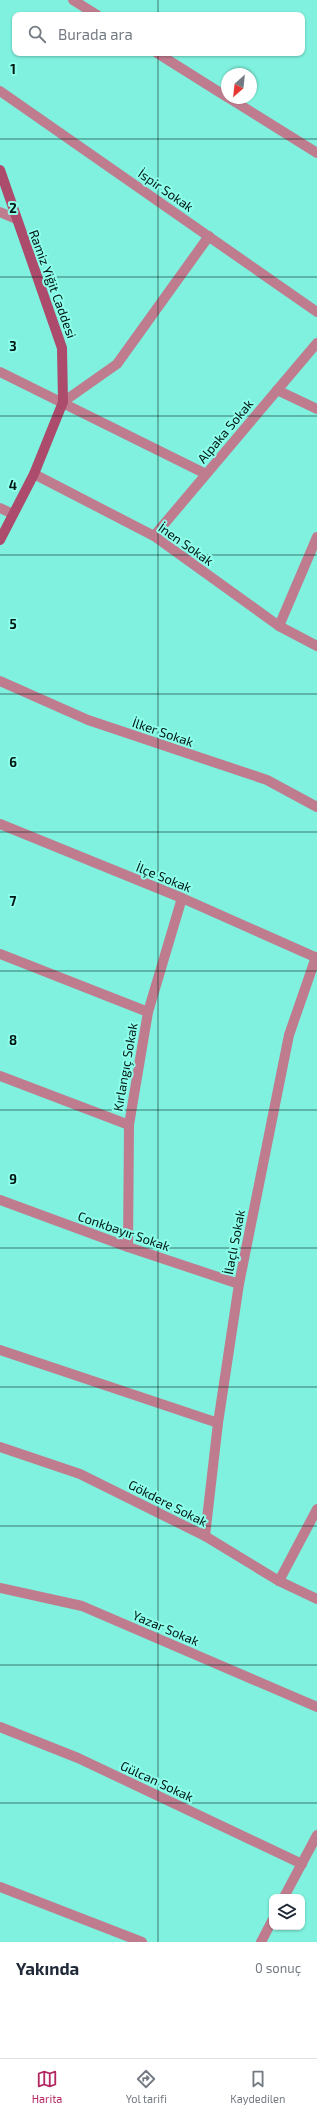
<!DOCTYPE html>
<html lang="tr">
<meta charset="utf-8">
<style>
:root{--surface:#fff;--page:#f2f2f3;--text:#1f2937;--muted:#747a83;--line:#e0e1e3;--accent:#b42862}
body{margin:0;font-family:"Exo 2",sans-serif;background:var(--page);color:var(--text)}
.controls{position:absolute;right:12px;bottom:12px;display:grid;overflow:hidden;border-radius:8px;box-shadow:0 1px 3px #0004}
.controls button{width:36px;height:36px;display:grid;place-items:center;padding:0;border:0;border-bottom:1px solid var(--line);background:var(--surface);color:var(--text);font:20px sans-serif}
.compass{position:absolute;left:221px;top:68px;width:36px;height:36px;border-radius:50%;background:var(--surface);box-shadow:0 1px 3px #0004;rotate:207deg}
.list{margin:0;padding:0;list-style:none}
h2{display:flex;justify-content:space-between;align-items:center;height:52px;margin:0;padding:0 16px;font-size:17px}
h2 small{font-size:13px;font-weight:400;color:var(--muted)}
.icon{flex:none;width:22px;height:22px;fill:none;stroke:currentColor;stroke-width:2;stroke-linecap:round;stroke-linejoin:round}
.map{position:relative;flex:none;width:317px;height:1942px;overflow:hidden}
.search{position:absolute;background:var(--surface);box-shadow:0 1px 3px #0004;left:12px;right:12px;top:12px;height:44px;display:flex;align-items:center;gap:10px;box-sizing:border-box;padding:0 14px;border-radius:8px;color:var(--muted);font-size:15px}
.sheet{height:116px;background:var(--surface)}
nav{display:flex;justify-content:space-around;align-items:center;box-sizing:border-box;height:56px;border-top:1px solid var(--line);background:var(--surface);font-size:11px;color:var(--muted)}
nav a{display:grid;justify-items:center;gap:2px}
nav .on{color:var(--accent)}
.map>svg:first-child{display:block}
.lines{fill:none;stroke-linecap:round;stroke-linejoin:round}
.street{stroke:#bf7c8f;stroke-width:10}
.secondary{stroke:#ac4b6b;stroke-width:10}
.grid{fill:none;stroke:#001612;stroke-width:1;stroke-opacity:0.55}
.labels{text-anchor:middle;stroke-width:4;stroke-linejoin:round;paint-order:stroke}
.street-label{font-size:13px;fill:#001612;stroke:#8dffeb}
.grid-label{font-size:13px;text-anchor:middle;font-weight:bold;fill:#001612;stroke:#8dffeb;stroke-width:4;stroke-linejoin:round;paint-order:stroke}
</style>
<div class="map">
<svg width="317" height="1942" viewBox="0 0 317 1942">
<rect width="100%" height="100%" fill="#7ff1de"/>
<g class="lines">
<g class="street">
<polyline points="73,0 97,15"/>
<polyline points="157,53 227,97"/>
<polyline points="0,91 317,312"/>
<polyline points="229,98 317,153"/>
<polyline points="0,212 16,219"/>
<polyline points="0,372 206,474"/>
<polyline points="277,390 317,409"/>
<polyline points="63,402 117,364 209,236"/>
<polyline points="34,474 154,536 279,626 317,646"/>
<polyline points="0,508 13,514"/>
<polyline points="154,536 317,343"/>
<polyline points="279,626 317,537"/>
<polyline points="0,681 88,720 267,780 317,807"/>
<polyline points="0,824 182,898 317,958"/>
<polyline points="0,954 148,1012"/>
<polyline points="0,1076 129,1125"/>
<polyline points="0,1200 128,1247 239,1284"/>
<polyline points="128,1247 129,1125 148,1012 182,898"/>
<polyline points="0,1350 218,1423"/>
<polyline points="0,1447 80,1474 205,1536 279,1581 317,1599"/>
<polyline points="205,1536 218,1423 239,1284 289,1035 316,957"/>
<polyline points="279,1581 317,1509"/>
<polyline points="0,1588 82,1606 317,1707"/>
<polyline points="0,1727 78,1758 302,1864"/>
<polyline points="0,1887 142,1942"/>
<polyline points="284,1897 317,1835"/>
<polyline points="261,1942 272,1921"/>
</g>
<polyline class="secondary" points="0,170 62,348 63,402 34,474 0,540"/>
</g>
<path class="grid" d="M158 0V15M158 53V1942M0 139H317M0 277H317M0 416H317M0 555H317M0 694H317M0 832H317M0 971H317M0 1110H317M0 1248H317M0 1387H317M0 1526H317M0 1665H317M0 1803H317"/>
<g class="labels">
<g class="street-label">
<text transform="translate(166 190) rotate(35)" y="5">İspir Sokak</text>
<text transform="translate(53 284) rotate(70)" y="5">Ramiz Yiğit Caddesi</text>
<text transform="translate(225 431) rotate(-50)" y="5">Alpaka Sokak</text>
<text transform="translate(186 544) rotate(35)" y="5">İnen Sokak</text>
<text transform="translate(163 732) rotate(19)" y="5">İlker Sokak</text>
<text transform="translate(164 877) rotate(22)" y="5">İlçe Sokak</text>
<text transform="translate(125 1067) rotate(-80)" y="5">Kırlangıç Sokak</text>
<text transform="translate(124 1231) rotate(19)" y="5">Conkbayır Sokak</text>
<text transform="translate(234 1242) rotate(-79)" y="5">İlaçlı Sokak</text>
<text transform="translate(168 1503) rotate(27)" y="5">Gökdere Sokak</text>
<text transform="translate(166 1628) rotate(23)" y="5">Yazar Sokak</text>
<text transform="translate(157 1781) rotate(25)" y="5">Gülcan Sokak</text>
</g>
</g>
<g class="grid-label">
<text x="13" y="74">1</text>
<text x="13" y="213">2</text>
<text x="13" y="351">3</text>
<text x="13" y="490">4</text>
<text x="13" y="629">5</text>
<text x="13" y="767">6</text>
<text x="13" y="906">7</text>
<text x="13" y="1045">8</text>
<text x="13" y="1184">9</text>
</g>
</svg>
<div class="controls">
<button><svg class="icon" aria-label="layers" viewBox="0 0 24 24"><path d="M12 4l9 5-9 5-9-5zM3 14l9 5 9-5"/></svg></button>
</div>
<svg class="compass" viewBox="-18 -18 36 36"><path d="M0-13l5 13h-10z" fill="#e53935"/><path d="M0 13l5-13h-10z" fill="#747a83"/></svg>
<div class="search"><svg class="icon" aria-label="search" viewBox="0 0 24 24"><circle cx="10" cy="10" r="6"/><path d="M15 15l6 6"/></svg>Burada ara</div>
</div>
<section class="sheet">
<h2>Yakında<small>0 sonuç</small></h2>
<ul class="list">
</ul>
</section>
<nav>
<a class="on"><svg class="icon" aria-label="map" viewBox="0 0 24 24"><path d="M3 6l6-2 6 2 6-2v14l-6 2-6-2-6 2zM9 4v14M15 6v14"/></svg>Harita</a>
<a><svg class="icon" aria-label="directions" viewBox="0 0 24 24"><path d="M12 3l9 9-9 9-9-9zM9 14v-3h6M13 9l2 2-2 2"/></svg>Yol tarifi</a>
<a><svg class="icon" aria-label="saved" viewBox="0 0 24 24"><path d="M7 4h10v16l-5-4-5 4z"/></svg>Kaydedilen</a>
</nav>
